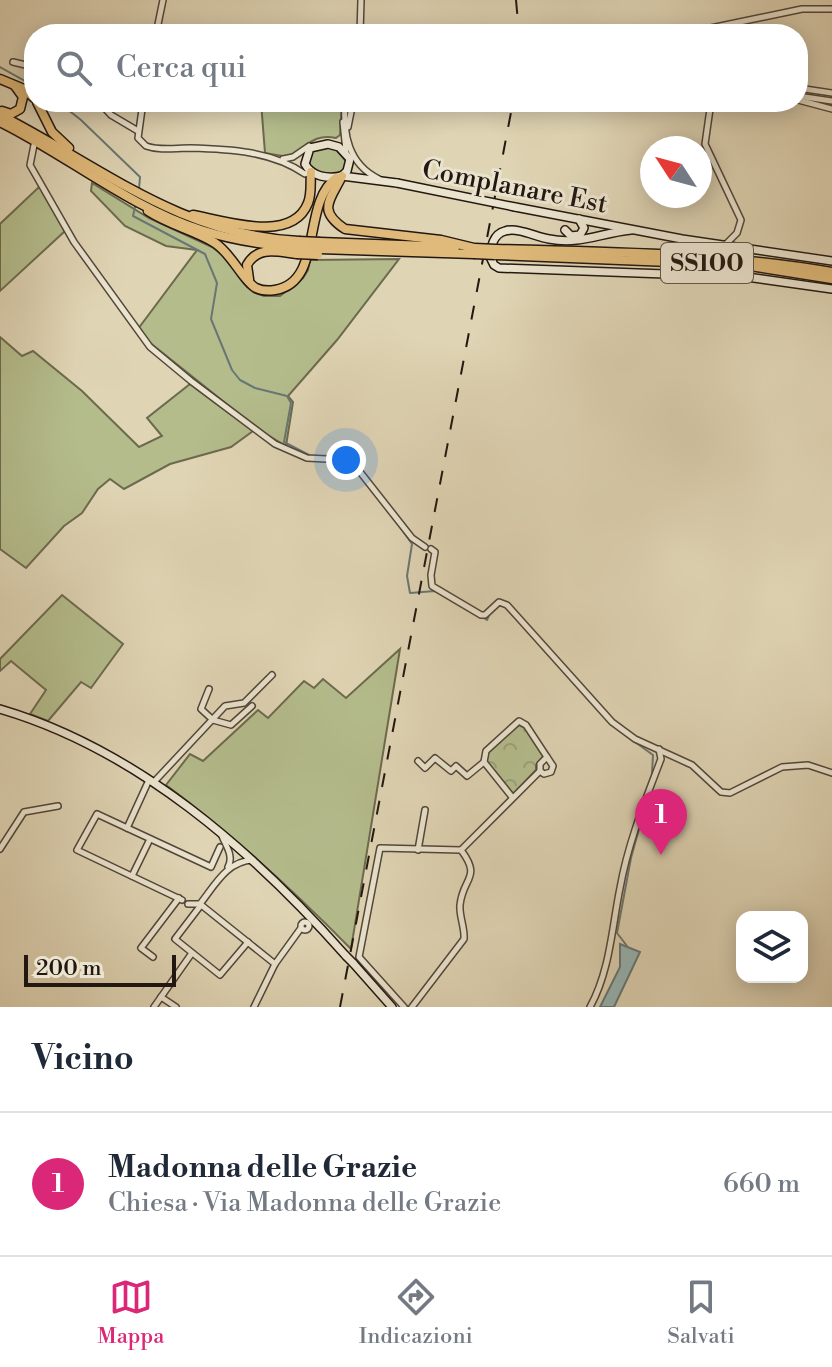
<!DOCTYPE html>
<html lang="it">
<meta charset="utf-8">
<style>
:root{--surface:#fff;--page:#f2f2f3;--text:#1f2937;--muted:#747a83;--line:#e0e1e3;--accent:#db2777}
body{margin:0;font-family:"Libre Bodoni",serif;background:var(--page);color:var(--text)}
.controls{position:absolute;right:24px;bottom:24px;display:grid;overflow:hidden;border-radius:16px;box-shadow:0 4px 20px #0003}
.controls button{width:72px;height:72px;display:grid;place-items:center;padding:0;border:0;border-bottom:2px solid var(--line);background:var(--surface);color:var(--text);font:40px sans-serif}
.compass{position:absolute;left:640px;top:136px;width:72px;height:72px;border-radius:50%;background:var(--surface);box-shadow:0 4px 20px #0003;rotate:306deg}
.scale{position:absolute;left:24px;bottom:20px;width:152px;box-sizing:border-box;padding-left:8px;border:4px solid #231811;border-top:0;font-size:22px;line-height:28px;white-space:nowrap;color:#231811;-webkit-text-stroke:6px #eae3ce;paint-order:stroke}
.you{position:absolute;left:346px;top:460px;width:28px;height:28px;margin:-20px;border:6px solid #fff;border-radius:50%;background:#1a73e8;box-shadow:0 0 0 12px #1a73e833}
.badge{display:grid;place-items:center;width:52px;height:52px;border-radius:50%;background:var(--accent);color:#fff;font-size:26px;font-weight:700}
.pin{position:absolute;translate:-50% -66px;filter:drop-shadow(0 2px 4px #0008)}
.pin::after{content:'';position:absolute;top:42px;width:28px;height:24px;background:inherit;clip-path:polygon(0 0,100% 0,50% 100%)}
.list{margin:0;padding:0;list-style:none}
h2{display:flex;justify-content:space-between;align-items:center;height:104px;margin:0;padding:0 32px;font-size:34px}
h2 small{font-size:26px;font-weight:400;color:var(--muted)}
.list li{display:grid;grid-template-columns:52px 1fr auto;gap:24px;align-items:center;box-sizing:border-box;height:144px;padding:0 32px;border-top:2px solid var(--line)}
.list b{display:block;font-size:30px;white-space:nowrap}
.list p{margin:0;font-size:26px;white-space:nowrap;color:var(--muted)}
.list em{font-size:26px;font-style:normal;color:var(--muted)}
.icon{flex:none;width:44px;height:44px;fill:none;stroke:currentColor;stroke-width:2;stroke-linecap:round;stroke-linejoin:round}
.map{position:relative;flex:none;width:832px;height:1007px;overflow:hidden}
.search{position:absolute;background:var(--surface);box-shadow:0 4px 20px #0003;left:24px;right:24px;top:24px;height:88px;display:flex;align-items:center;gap:20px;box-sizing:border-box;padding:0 28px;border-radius:32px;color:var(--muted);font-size:30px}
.sheet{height:248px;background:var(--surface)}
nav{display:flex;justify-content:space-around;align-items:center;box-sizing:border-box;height:112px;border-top:2px solid var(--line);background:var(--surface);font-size:22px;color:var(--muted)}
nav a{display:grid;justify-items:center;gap:4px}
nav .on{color:var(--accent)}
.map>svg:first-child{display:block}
.green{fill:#b4bc8c;stroke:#6c6a4e;stroke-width:2}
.park{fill:url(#park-crowns);stroke:#6c6a4e;stroke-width:2}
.water{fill:#96b6b6;stroke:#687774;stroke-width:2}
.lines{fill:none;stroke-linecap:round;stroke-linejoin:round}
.stream{stroke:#687774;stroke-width:2}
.minor-casing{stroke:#52473a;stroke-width:8}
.secondary-casing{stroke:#231811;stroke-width:10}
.trunk-casing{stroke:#231811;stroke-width:11}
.minor{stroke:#eae3ce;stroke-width:5}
.secondary{stroke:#eae3ce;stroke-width:7}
.trunk{stroke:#e0ba7a;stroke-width:8}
.rail{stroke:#231811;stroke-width:2;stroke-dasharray:14 14;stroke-linecap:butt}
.secondary-bridge-casing{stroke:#231811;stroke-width:10;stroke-linecap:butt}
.trunk-bridge-casing{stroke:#231811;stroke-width:11;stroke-linecap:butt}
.secondary-bridge{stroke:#eae3ce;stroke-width:7}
.trunk-bridge{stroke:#e0ba7a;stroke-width:8}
.labels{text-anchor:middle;stroke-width:6;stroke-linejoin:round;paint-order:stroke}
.shield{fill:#eae3ce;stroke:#5f554a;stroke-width:2}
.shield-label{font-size:24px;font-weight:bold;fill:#231811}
.street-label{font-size:26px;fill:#231811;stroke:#eae3ce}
</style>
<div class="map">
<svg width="832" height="1007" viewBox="0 0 832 1007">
<defs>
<pattern id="park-crowns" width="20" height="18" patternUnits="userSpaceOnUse" patternTransform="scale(2)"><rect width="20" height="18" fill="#b4bc8c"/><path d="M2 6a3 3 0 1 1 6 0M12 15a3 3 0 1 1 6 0" fill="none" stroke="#9aa178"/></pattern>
</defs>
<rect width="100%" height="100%" fill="#dfd4b4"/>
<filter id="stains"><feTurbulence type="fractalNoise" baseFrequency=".0025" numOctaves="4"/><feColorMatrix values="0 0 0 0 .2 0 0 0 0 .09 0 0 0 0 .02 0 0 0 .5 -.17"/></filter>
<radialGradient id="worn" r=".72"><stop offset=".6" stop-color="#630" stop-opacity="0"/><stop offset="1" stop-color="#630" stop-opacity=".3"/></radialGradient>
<g class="green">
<path d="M261 102H342L340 135 336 138C312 133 307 148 288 157L265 153Z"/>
<path d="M327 147 337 150 346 161 344 170C332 177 320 174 310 165L309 155 313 150Z"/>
<polygon points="92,183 149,218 212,247 229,260 253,292 264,296 280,296 303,278 308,270 310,260 399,259 337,340 288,396 293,402 286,446 259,430 144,338 138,329 197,250 166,246 125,226 91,191"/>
<polygon points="40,186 65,231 0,291 0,224"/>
<polygon points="0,337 22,356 33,351 82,391 139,447 162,436 147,418 190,384 253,431 231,447 170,464 124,489 110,479 98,489 82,513 64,526 26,568 0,549"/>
<polygon points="62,595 123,644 91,688 81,682 48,721 30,714 46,690 11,661 0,671 0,659"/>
<path d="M400 649 351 949C292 889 234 835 166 785L190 754 203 761 258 710 268 718 304 681 314 688 323 679 346 698Z"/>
</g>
<polygon class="park" points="517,724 525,728 544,755 536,765 536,770 513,794 487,762 487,751"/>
<polygon class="water" points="620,944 640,952 614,1007 600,1007 620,967"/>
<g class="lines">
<g class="stream">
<polyline points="0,67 34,86"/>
<polyline points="58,102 81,120 140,177 139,189"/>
<polyline points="136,203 133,216 205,254 217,283 211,319 232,370 240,380 255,388 287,396 291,403 284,442 309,455"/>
<polyline points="323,456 342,455"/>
<polyline points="396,521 412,544 407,576 410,593 435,591 469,611"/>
<polyline points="498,606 504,606 520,623"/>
<polyline points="482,617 487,620 490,613"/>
<polyline points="635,742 653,755 652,774"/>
<polyline points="627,946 617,933 631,858 644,811"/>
</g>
<g class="minor-casing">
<g id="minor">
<polyline points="156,34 163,0"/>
<polyline points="360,34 361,0"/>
<polyline points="682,34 802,9 832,9"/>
<polyline points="13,62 34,67"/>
<polyline points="798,88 832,93"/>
<polyline points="798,96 832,101"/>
<polyline points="798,100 832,109"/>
<polyline points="99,102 111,115 138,131"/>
<path d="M143 102 138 138 146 146C160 151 175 148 190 148 229 149 272 151 305 174L311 172"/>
<path d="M345 102C343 134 348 164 379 179"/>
<polyline points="711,102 705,144 741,220 737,233 725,245"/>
<polyline points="343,122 346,151"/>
<polyline points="348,127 353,102"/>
<polyline points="34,145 30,165 74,242 150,347 191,381 275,444 307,458 346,460 353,463 412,538 425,547"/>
<polyline points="283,159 293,157 309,146"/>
<polyline points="431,549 435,552 431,575 432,586 481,615 485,615 499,602 507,605 612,722 635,739 692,765 721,792 730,793 782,767 808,765 832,773"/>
<polyline points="209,689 201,709 213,720 231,725 252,706"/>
<polyline points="418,761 425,768 435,758 451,771 456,766 467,776 484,762"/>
<polyline points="153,783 225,706 244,703 272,675"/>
<polyline points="512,797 484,762 486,751 519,721 526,725 547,757 540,764 540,771"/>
<polyline points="127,828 149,780"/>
<path d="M222 836C226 846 234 856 228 867"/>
<polyline points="0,849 24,812 58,806"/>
<polyline points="418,850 425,810"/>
<polyline points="132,876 150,839"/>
<polyline points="182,900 77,850 97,814 211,867 220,847"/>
<polyline points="188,904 200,904 275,964 254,1007"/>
<path d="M200 904C215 885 227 861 253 860"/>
<polyline points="201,905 175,939 220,975 248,942"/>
<circle cx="305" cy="926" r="4"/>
<polyline points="153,957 141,948 179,898"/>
<polyline points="275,964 301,928"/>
<polyline points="161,997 176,1007"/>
<polyline points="154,1007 192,953"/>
<polyline points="404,1007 359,957 380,848 461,850 540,771 544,774 551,772 553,766 547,757"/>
<path d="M412 1007 464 939C465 928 459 916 460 905 463 877 482 878 461 850"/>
<path d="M590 1007C610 971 612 927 620 888 628 843 645 801 661 759L659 749"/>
</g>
</g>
<g class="secondary-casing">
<g id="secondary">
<path d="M328 144 339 147 350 159 347 171 342 176C328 179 312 177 305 164L310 148Z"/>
<polyline points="342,176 397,183"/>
<polyline points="515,207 682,239 832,261"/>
<polyline points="565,230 571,236 580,235 584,228 579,219"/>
<path d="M631 230C600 233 581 245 549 239 536 237 518 227 505 231 493 234 491 247 490 257L494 265 499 268 747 277 832 289"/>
<path d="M0 709C137 749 253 851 346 956"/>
<polyline points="353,963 392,1007"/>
</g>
</g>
<g class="trunk-casing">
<g id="trunk">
<polyline points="0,79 24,89 34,98"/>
<polyline points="37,102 52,132 69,148"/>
<polyline points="2,111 11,114 20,109 23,97 15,86"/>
<path d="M0 115C102 167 179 235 299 241"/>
<path d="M0 122C67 155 129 207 201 230 232 240 265 245 298 248"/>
<path d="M342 176C331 199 316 210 345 229L441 240 474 248"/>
<path d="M148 211C169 225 194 230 215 243 232 254 243 281 256 288 262 291 269 291 275 290 324 282 301 204 336 178"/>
<path d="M193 215C225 221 292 244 308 203 312 193 310 183 311 172"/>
<polyline points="320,242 455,247"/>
<polyline points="319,249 474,254"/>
<path d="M496 249C608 252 721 253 832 272"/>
<polyline points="495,255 744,265 832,279"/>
<path d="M249 279 247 265C258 245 278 252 297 254"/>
</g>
</g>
<use href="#minor" class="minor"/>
<use href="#secondary" class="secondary"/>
<use href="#trunk" class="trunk"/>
<g class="rail">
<polyline points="516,0 519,34"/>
<polyline points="340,1007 513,102"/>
</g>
<g class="secondary-bridge-casing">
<g id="secondary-bridge">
<polyline points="397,183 515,207"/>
<polyline points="346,956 353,963"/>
</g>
</g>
<g class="trunk-bridge-casing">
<g id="trunk-bridge">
<polyline points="299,241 320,242"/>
<polyline points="298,248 319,249"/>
<polyline points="475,248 496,249"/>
<polyline points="297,254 318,255"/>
<polyline points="474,254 495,255"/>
</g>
</g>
<use href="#secondary-bridge" class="secondary-bridge"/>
<use href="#trunk-bridge" class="trunk-bridge"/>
</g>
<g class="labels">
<rect class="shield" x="661" y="243" width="92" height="40" rx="6"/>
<g class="shield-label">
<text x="707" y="271">SS100</text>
</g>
<g class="street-label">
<text transform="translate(515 186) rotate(11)" y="9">Complanare Est</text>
</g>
</g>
<rect width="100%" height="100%" filter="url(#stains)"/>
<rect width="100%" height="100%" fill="url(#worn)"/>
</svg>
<div class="controls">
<button><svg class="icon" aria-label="layers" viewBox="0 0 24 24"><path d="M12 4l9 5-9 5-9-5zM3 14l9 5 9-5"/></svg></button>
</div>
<svg class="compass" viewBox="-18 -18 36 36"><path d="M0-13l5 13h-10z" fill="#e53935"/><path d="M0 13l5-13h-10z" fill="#747a83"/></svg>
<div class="scale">200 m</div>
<div class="you"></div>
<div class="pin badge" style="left:661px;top:855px">1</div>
<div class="search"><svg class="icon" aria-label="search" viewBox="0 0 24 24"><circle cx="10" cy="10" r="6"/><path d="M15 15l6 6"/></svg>Cerca qui</div>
</div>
<section class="sheet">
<h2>Vicino<small></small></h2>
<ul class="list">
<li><span class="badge">1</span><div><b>Madonna delle Grazie</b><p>Chiesa · Via Madonna delle Grazie</p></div><em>660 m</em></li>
</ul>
</section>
<nav>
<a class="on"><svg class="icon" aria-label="map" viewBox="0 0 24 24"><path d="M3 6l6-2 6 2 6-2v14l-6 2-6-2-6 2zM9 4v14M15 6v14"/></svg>Mappa</a>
<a><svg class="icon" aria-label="directions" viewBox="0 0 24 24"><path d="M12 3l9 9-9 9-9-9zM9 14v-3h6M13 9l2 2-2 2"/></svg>Indicazioni</a>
<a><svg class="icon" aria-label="saved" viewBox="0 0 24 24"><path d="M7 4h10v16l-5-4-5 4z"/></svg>Salvati</a>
</nav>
